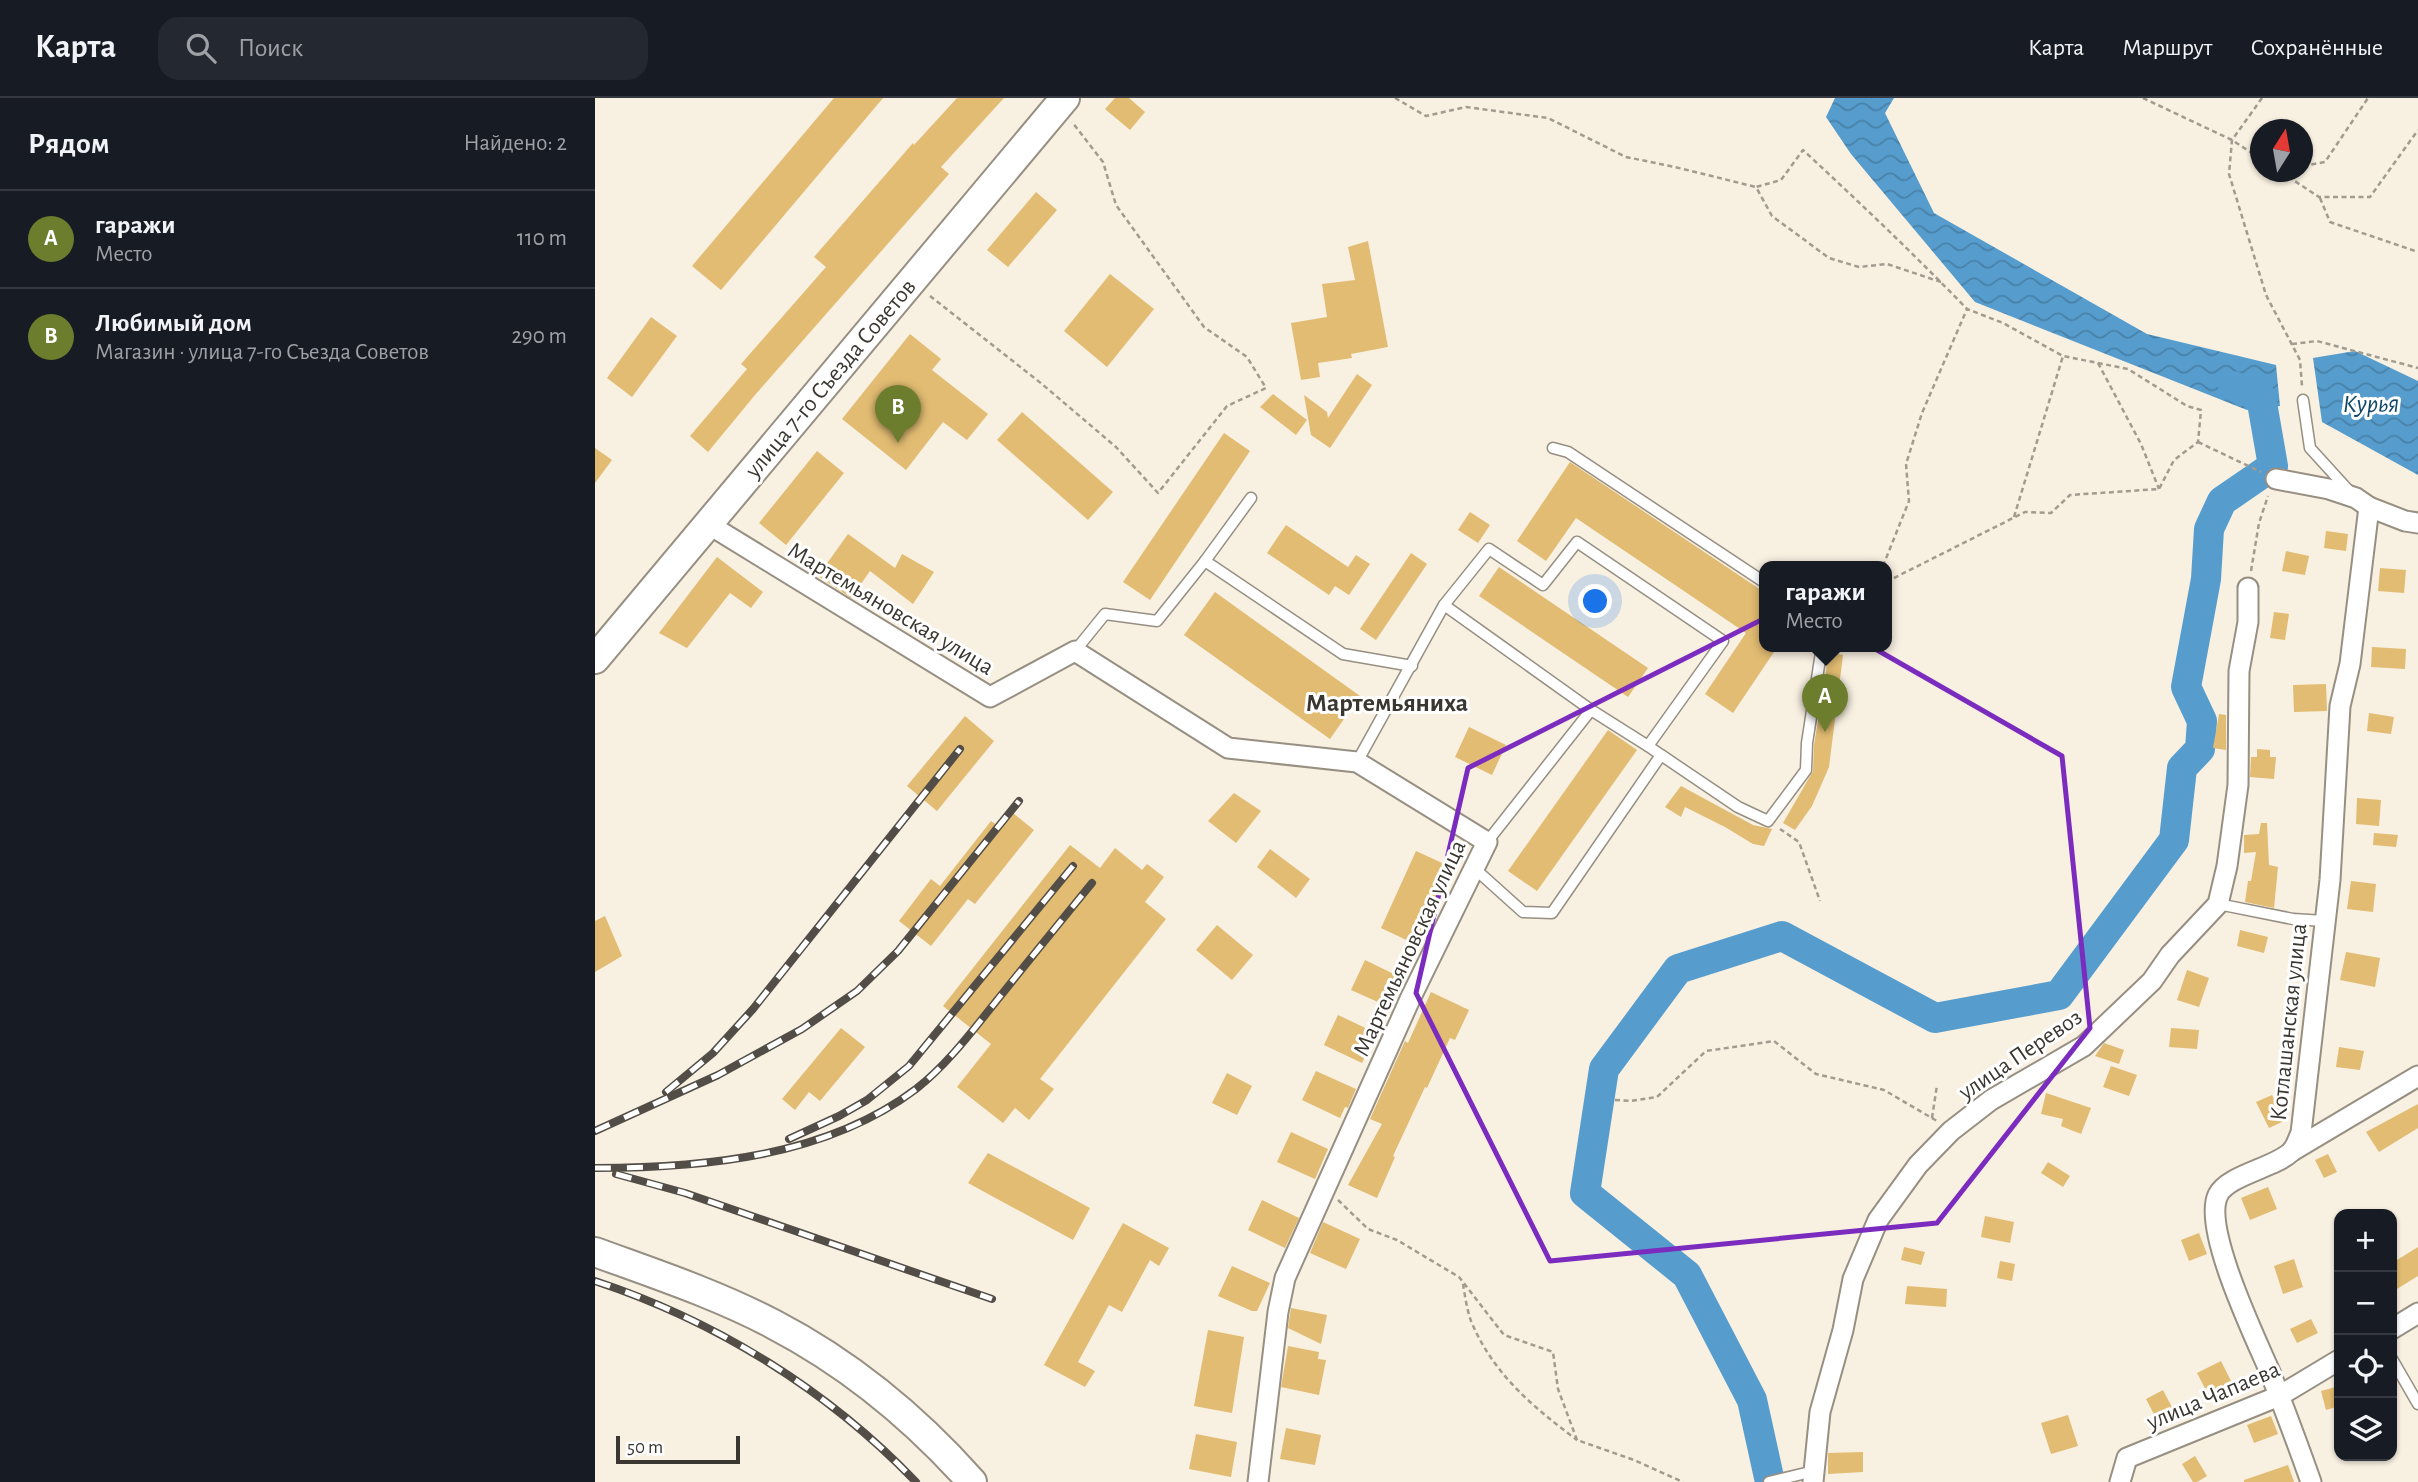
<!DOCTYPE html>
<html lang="ru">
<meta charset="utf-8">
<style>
:root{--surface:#171b24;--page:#242831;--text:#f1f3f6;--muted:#9ea1a6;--line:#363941;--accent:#6c7e2d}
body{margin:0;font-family:"Alegreya Sans",sans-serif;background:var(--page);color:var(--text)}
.controls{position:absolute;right:21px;bottom:21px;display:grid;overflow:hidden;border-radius:14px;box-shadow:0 2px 5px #0004}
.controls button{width:63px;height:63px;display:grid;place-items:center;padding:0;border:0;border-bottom:2px solid var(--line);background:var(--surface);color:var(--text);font:35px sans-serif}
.compass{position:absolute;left:1655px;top:21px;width:63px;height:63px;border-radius:50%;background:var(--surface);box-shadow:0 2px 5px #0004;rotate:11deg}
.scale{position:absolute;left:21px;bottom:18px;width:124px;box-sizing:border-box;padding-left:7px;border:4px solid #3a3731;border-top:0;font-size:19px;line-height:24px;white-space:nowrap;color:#3a3731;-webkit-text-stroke:5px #fff;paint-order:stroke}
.you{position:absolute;left:1001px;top:504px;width:24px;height:24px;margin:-18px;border:5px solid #fff;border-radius:50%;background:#1a73e8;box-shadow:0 0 0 10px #1a73e833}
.badge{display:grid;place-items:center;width:46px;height:46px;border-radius:50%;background:var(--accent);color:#fff;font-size:23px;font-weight:700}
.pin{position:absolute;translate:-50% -58px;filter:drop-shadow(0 2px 4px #0008)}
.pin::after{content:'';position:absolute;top:37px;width:24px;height:21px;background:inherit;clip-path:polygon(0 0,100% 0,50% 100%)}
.popup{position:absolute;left:1164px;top:463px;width:133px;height:91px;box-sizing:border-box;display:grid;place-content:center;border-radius:14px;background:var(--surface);filter:drop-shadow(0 2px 5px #0005);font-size:23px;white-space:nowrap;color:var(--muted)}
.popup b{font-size:26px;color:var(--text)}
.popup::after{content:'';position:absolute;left:50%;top:100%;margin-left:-14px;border:14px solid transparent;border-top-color:var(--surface)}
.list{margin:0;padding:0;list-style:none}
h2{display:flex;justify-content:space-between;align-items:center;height:91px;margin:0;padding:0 28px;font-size:30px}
h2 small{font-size:23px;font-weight:400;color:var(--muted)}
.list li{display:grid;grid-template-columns:46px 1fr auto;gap:21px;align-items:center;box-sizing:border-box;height:98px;padding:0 28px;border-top:2px solid var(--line)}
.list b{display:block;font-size:26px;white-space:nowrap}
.list p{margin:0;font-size:23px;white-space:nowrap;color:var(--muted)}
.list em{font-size:23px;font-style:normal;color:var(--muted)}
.icon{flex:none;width:38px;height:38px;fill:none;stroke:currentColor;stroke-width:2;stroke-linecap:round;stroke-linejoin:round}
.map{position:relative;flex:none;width:1823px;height:1384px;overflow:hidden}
header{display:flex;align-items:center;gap:42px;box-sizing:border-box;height:98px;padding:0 35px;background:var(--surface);border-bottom:2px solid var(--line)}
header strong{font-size:33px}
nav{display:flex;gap:38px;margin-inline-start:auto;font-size:24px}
.search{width:490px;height:63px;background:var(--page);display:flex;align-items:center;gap:18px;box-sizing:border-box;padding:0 24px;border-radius:21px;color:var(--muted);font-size:26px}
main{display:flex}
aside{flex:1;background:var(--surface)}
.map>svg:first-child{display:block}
.water{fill:url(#water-waves)}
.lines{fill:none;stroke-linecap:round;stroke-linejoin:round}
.river{stroke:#569dce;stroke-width:30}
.building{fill:#e2bc72}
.lane-casing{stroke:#968f82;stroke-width:13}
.street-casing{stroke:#968f82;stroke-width:23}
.secondary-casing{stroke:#968f82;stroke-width:32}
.path{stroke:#a19b90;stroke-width:2.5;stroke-dasharray:5 3.5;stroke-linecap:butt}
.lane{stroke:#fff;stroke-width:10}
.street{stroke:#fff;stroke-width:19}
.secondary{stroke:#fff;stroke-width:28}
.rail-casing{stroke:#524e47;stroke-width:8}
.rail{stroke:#fff;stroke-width:5;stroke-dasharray:16;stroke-linecap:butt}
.marked{fill:none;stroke:#7b2cbf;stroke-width:5;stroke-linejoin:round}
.labels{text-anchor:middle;stroke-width:6;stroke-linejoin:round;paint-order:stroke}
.street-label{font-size:24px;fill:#3a3731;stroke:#fff}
.water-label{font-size:26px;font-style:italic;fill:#10486a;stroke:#fff}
.neighbourhood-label{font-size:26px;font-weight:bold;fill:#3a3731;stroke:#fff}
</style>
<header>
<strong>Карта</strong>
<div class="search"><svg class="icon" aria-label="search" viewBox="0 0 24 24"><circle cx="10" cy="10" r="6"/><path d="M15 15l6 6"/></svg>Поиск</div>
<nav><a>Карта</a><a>Маршрут</a><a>Сохранённые</a></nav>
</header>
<main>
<aside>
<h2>Рядом<small>Найдено: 2</small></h2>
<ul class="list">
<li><span class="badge">A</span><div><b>гаражи</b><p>Место</p></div><em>110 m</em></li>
<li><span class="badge">B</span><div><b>Любимый дом</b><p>Магазин · улица 7-го Съезда Советов</p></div><em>290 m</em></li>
</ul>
</aside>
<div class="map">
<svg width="1823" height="1384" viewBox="0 0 1823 1384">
<defs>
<pattern id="water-waves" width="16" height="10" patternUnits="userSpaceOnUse" patternTransform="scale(1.75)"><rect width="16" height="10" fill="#569dce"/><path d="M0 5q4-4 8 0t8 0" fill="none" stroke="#4881a8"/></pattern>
</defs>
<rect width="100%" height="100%" fill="#f8f0e1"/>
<g class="water">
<polygon points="1240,0 1299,0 1290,15 1339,115 1552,236 1681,267 1685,308 1652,312 1380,204 1256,56 1231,19"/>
<polygon points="1760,253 1823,283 1823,377 1727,324 1718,260"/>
</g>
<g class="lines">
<polyline class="river" points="1175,1384 1157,1302 1092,1177 990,1095 1009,971 1083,871 1187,838 1340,920 1464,897 1579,742 1587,670 1605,651 1607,623 1591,589 1611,481 1614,431 1627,403 1678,368 1666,299 1638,288"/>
</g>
<g class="building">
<polygon points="239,0 288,0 126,192 97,168"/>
<polygon points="362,0 409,0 346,69 354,76 160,297 113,354 95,338 152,271 146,266 231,169 219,159 318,45 319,47"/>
<polygon points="520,0 534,0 550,14 535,32 510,11"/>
<polygon points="441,94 462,112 413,169 392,152"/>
<polygon points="773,143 793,249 756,256 757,260 723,265 725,279 706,282 696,225 732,219 727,186 760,182 753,149"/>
<polygon points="515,176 559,211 512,269 469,233"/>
<polygon points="56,219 82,238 37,299 12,280"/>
<polygon points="315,236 346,261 337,272 393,316 372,342 348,324 311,372 247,321"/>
<polygon points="762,276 777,287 735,350 716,337 709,297 732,314 733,320"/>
<polygon points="678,296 712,322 701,337 665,309"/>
<polygon points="427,314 518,394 493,422 402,342"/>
<polygon points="629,335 655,353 555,502 528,484"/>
<polygon points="0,350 17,362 0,385"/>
<polygon points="222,353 249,375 191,447 164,425"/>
<polygon points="975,364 1169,494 1169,548 1183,548 1138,615 1110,596 1151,535 981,420 951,463 922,443"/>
<polygon points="875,414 895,427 883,445 863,432"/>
<polygon points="691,427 753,469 761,457 775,466 754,497 740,488 734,497 672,455"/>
<polygon points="1731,433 1753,436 1751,453 1729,450"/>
<polygon points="253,436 300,470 307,456 339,474 318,506 275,473 256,500 223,478"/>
<polygon points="1691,453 1714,458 1710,477 1687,473"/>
<polygon points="816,455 832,466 781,542 765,531"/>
<polygon points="122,459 168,494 156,510 135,495 92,550 64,535"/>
<polygon points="904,469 1053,570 1033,599 884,498"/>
<polygon points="1785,470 1811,472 1809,495 1783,493"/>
<polygon points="620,494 765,598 735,641 589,537"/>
<polygon points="1679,514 1694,516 1690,542 1675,540"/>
<polygon points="1777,549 1811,551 1810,571 1776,569"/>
<polygon points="1234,554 1248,557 1234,669 1217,708 1200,732 1188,725 1218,673 1219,647"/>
<polygon points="1731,586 1732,613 1699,614 1698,587"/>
<polygon points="1774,615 1799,619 1796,636 1772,633"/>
<polygon points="1624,616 1631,617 1631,652 1618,650"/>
<polygon points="370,618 399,643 342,713 312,688"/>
<polygon points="874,629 911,647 897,677 860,659"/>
<polygon points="1013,632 1042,652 942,793 913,773"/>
<polygon points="1662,651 1675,652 1675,659 1681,659 1679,681 1655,679 1656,659 1662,659"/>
<polygon points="1086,688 1158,727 1177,731 1169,748 1158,746 1130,729 1090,709 1086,719 1070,709"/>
<polygon points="639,695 666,713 641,745 613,723"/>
<polygon points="1762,700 1786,702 1784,728 1761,726"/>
<polygon points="418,715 439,732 380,806 373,801 336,848 304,823 336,781 345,788 396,723 406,730"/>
<polygon points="1666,725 1672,725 1674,767 1683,769 1679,810 1650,804 1653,783 1656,783 1661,754 1649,755 1649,737 1664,736"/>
<polygon points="1779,735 1803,737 1801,749 1778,747"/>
<polygon points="475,747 505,770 520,750 547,772 552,766 569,779 550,804 571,821 445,981 459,991 434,1022 420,1010 408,1025 362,989 396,946 348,908"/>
<polygon points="675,751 715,781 701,800 662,769"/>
<polygon points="821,753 858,770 824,848 786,830"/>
<polygon points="1756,783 1781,786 1778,814 1752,811"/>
<polygon points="10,818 27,858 0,874 0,823"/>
<polygon points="622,827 658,857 637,882 601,852"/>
<polygon points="1645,832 1673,839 1669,855 1642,848"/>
<polygon points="1751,854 1785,860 1780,889 1745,882"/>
<polygon points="770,862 807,880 794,909 756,892"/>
<polygon points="1592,872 1614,880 1604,909 1582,902"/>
<polygon points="836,894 874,912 860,942 855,940 832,990 830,989 798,1058 800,1059 782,1100 753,1087 787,1026 775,1021 810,943 813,945"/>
<polygon points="743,917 781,935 767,965 729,947"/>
<polygon points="246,930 270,949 225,1003 214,994 200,1012 187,1001"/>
<polygon points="1576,930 1604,932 1602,951 1574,949"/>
<polygon points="1509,945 1529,952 1524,966 1500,958"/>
<polygon points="1744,949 1769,953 1765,972 1741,969"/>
<polygon points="1516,968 1542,977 1534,998 1508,989"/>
<polygon points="721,973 761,991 753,1010 750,1009 745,1020 707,1002"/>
<polygon points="632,975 657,988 642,1017 617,1005"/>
<polygon points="1451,995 1496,1010 1486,1036 1466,1028 1468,1021 1446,1016"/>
<polygon points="1677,997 1689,1023 1674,1030 1661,1004"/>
<polygon points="1823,1006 1823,1030 1784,1054 1771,1034"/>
<polygon points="696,1034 733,1051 720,1081 682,1064"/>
<polygon points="393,1055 495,1110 478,1142 373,1085"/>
<polygon points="1733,1056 1742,1074 1729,1080 1720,1062"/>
<polygon points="1453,1064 1475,1078 1468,1089 1446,1075"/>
<polygon points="1673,1089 1682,1111 1655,1122 1646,1100"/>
<polygon points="667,1102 704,1120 690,1150 653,1132"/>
<polygon points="1390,1118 1419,1124 1415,1145 1386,1139"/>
<polygon points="728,1124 765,1141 751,1171 715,1155"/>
<polygon points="528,1125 574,1150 564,1168 555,1162 527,1214 514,1207 483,1264 500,1273 490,1289 449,1267"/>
<polygon points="1604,1135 1612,1156 1594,1163 1586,1142"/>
<polygon points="1309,1149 1330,1154 1326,1167 1306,1162"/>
<polygon points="1823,1149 1823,1178 1797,1194 1797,1165"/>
<polygon points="1699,1161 1708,1189 1688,1196 1679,1168"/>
<polygon points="1405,1163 1420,1166 1417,1183 1402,1180"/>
<polygon points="637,1168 675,1185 662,1213 657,1213 623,1198"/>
<polygon points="1312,1188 1352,1191 1351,1209 1310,1206"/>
<polygon points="696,1210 732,1217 726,1246 693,1230"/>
<polygon points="1716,1221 1723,1235 1702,1245 1695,1231"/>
<polygon points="613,1232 649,1239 637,1315 599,1308"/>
<polygon points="693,1248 724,1254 723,1261 731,1262 724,1297 686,1289"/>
<polygon points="1626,1263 1638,1287 1614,1298 1602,1275"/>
<polygon points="1744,1288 1744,1308 1731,1312 1726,1293"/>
<polygon points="1568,1292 1580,1315 1563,1324 1551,1301"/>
<polygon points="1473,1317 1483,1348 1456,1356 1446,1325"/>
<polygon points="1676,1318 1683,1336 1659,1345 1652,1327"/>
<polygon points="691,1330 726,1337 720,1367 685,1361"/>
<polygon points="601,1336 642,1344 636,1379 594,1371"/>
<polygon points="1268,1354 1268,1374 1233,1376 1233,1355"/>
<polygon points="1600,1358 1612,1378 1602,1384 1598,1384 1587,1366"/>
<polygon points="1693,1367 1699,1384 1649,1384 1649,1382"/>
</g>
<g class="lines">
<g class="lane-casing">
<g id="lane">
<polyline points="1708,302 1715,350 1755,394"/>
<polyline points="958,350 973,354 1169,484"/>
<polyline points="610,463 656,400"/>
<polyline points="480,553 510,516 562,523 610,463 748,556 817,568"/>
<polyline points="996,612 1053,648"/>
<polyline points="1066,657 1143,709 1173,723 1211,672 1212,645 1227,548"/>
<polyline points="762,664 849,507"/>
<polyline points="879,770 928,814 957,815 1066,657 1053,648 1128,543 982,444 948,487 894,451 849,507 996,612 892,744"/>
<polyline points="1623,806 1698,821 1729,823"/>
<polyline points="1797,1261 1823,1306"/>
<polyline points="1174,1384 1219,1373"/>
</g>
</g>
<g class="street-casing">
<g id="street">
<polyline points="1681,381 1734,391 1761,400 1774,409 1810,423 1823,425"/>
<polyline points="113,426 395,599 480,553 633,650 762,664 892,744 816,899 690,1180 683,1214 663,1384"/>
<polyline points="1697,1053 1823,978"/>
<polyline points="1797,1231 1823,1215"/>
<polyline points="1218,1384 1225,1314 1248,1232 1258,1181 1283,1122 1323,1067 1356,1033 1396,1002 1489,948 1557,883 1575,857 1623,806 1632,768 1643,687 1644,573 1653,524 1653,490"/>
<polyline points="1525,1384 1532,1360 1684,1298 1744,1262"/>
<path d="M1716 1384C1703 1347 1689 1310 1675 1274 1660 1239 1607 1130 1623 1097 1633 1077 1679 1070 1696 1054 1701 1049 1703 1041 1706 1035L1735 782 1745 608 1755 566 1774 409"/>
</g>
</g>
<g class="secondary-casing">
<g id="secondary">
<polyline points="0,561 470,0"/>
<path d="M0 1154C60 1176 121 1196 178 1226 253 1265 321 1321 377 1384"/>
</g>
</g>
<g class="path">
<polyline points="800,0 831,18 871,9 953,20 1031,59 1080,69 1161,89"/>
<polyline points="1548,0 1637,42 1666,61"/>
<polyline points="1667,0 1637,42 1634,76 1671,197 1705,262 1707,288"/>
<polyline points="1708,68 1730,64 1773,0"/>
<polyline points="1686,74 1724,99 1775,99 1823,32"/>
<polyline points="1725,100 1735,124 1823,154"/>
<path d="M1346 184 1292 166 1264 169 1234 160 1177 118 1161 89 1186 82 1208 52C1264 104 1319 156 1372 211"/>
<polyline points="335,198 447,286 521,349 563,395 632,308 671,290 652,259 609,229 521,107 508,64 477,24"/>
<polyline points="1697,246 1722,243 1823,270"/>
<polyline points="1503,265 1546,346 1564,391"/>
<polyline points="1603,344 1666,374"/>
<polyline points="1419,419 1468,258"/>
<polyline points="1288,468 1314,403 1311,366 1327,315 1372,211 1408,225 1468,258 1533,271 1592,308 1606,312 1603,344 1579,362 1564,391 1475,397 1456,415 1430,414 1291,484"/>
<polyline points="1656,473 1664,425 1673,398"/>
<polyline points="1185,731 1204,744 1225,803"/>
<polyline points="1020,1002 1036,1003 1062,999 1111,953 1179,943 1221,976 1289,992 1342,1023"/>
<polyline points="1337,1020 1342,987"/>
<polyline points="743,1102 773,1131 802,1142 864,1179 909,1237 958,1254 963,1291 982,1342 1039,1362 1088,1384"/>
<path d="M868 1186C870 1198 872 1212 876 1223 898 1276 938 1309 982 1342"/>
</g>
<use href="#lane" class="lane"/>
<use href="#street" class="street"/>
<use href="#secondary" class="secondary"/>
<g class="rail-casing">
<g id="rail">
<polyline points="71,994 118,955 158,911 365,651"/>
<polyline points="0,1033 123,977 207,931 262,893 303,853 424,703"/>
<polyline points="194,1041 244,1018 272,1002 314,968 478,768"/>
<path d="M0 1070C108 1070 231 1059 321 991 353 966 378 932 403 901 434 862 466 823 497 785"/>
<polyline points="21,1076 90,1095 397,1201"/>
<path d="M0 1183C121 1223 233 1292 321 1384"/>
</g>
</g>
<use href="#rail" class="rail"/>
</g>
<path class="marked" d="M1200 505 1467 658 1495 930 1342 1125 955 1163 821 895 873 670Z"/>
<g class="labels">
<g class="street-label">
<text transform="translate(235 280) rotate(-50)" y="8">улица 7-го Съезда Советов</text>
<text transform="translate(296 510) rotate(31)" y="8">Мартемьяновская улица</text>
<text transform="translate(814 850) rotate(-65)" y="8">Мартемьяновская улица</text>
<text transform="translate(1693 924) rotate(-84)" y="8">Котлашанская улица</text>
<text transform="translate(1425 956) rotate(-34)" y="8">улица Перевоз</text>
<text transform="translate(1618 1297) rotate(-23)" y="8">улица Чапаева</text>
</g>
<g class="water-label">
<text x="1776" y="314">Курья</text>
</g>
<g class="neighbourhood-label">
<text x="792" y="613">Мартемьяниха</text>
</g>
</g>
</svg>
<div class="controls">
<button>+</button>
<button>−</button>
<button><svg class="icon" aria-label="locate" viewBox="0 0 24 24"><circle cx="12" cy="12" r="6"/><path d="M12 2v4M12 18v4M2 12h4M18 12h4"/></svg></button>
<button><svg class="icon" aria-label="layers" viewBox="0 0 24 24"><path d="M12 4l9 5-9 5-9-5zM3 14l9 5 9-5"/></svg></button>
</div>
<svg class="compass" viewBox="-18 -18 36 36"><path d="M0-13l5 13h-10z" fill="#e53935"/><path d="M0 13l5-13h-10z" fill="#9ea1a6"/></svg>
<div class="scale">50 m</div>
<div class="you"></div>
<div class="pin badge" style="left:1230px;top:634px">A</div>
<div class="popup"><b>гаражи</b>Место</div>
<div class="pin badge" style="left:303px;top:345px">B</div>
</div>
</main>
